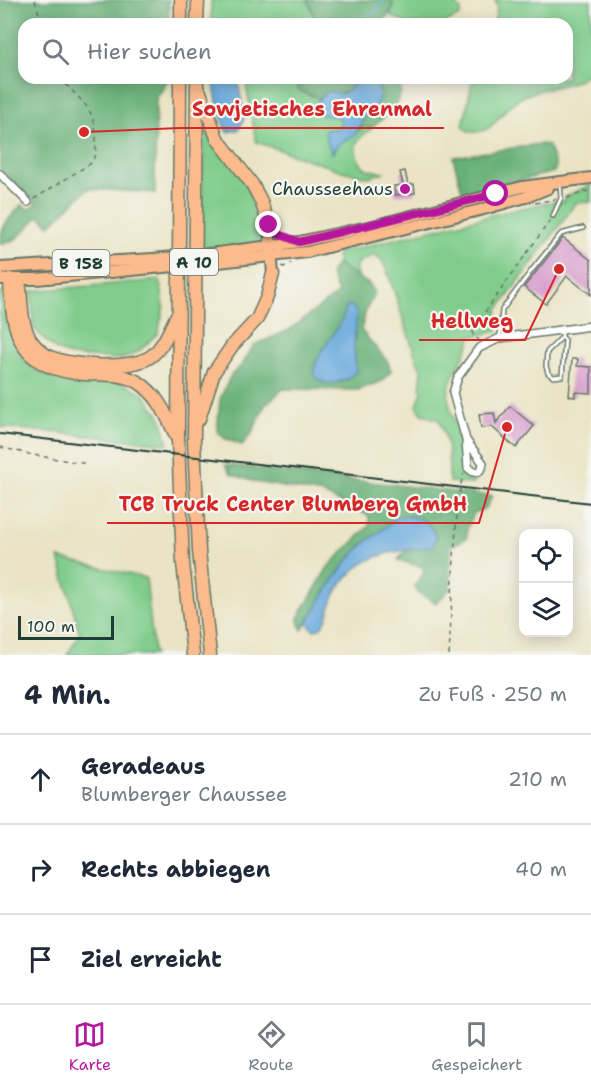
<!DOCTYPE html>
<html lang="de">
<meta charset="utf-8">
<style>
:root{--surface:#fff;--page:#f6f6f7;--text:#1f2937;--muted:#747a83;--line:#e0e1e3;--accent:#b5179e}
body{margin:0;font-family:"Shantell Sans",sans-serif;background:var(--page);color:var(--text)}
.controls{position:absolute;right:18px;bottom:18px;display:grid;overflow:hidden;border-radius:12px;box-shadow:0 3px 15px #0003}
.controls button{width:54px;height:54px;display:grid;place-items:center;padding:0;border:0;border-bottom:2px solid var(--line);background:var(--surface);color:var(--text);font:30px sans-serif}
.scale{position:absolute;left:18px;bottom:15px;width:96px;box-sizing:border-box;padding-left:6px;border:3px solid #1f3d34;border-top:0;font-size:16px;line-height:21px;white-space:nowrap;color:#1f3d34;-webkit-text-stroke:4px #f6f6f2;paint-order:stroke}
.stop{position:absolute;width:18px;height:18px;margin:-14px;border:4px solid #b5179e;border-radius:50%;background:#fff}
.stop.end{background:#b5179e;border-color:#fff;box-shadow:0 2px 6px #0008}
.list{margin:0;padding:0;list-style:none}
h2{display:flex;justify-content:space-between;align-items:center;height:78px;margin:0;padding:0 24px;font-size:26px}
h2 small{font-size:20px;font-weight:400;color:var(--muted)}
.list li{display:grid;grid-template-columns:39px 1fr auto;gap:18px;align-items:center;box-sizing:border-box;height:90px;padding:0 24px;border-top:2px solid var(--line)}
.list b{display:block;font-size:22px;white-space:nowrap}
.list p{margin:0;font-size:20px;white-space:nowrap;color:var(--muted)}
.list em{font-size:20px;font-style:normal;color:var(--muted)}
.icon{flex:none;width:33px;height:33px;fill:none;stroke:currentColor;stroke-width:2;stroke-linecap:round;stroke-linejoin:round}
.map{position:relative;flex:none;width:591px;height:655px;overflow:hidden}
.search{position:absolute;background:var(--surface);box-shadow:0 3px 15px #0003;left:18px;right:18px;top:18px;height:66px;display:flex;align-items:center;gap:15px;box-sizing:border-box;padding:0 21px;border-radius:18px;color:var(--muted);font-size:22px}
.sheet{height:348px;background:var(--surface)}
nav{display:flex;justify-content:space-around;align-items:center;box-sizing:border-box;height:84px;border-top:2px solid var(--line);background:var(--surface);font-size:16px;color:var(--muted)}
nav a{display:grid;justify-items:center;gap:3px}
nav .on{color:var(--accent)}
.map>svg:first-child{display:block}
.green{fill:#7fcc8b;stroke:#4f8460;stroke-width:1.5}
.forest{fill:#67b077;stroke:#437656;stroke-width:1.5;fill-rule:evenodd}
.water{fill:#6aaadd;stroke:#447488;stroke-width:1.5}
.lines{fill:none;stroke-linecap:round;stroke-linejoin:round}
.stream{stroke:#6aaadd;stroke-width:2}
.building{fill:#d598cb}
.service-casing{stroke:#667767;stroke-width:6}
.minor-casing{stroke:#667767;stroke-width:10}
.primary-casing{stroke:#667767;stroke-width:14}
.motorway-casing{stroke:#667767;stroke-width:15}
.path{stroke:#667767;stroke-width:1.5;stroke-dasharray:4.5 4.5;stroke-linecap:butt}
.service{stroke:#fff;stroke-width:3}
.minor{stroke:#fff;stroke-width:7}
.primary{stroke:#fbbb8c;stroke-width:10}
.motorway{stroke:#fbbb8c;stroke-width:12}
.rail{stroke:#1f3d34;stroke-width:2}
.primary-bridge-casing{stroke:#667767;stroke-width:14;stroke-linecap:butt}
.primary-bridge{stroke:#fbbb8c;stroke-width:10}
.route{stroke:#b5179e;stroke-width:8}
.poi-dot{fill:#b5179e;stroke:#f6f6f2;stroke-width:2}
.labels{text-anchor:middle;stroke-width:4.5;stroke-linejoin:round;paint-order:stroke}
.shield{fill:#f6f6f2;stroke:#60746d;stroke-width:1.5}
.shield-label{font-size:16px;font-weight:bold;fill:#1f3d34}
.poi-label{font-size:18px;fill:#1f3d34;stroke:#f6f6f2;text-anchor:end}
.leader{fill:none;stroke:#d62828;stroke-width:2}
.callout-dot{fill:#d62828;stroke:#f6f6f2;stroke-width:2}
.callout-label{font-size:20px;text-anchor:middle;font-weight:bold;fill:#d62828;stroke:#f6f6f2;stroke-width:4.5;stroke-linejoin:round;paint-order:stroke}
</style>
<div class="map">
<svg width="591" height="655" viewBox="0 0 591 655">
<rect width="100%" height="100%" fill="#f6f6f2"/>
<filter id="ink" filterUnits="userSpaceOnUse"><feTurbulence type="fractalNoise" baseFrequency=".0167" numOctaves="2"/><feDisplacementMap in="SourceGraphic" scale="12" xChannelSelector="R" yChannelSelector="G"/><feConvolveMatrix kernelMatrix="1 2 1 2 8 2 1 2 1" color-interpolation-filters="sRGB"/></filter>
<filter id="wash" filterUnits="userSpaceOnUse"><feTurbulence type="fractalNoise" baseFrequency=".008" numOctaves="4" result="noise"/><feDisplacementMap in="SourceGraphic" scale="24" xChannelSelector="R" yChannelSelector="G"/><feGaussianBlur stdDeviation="1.35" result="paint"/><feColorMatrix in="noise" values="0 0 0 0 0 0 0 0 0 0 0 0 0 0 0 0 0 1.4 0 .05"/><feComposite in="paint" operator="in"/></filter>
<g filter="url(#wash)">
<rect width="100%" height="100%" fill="#eae4c5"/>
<g class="green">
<polygon points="211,0 308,0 317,24 211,24"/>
<polygon points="392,0 452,0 461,10 460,16 445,23 408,24 390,15 393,8"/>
<path d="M495 0H591V71C586 74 581 79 575 81 556 89 535 88 517 100 496 114 497 134 469 132L463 126 473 78H567V24H494L497 8Z"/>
<path d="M245 78H303V85L297 87 300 91 319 98 316 104 340 118 341 126 335 129 325 130 331 152 333 153 339 142 354 135 363 127H373C369 132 365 133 361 137 351 146 357 165 369 170 373 171 379 171 384 172L369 177 342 171 256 142Z"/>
<polygon points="203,111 263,214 266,244 202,250"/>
<path d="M591 185V202L576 203 497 311V331L471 337C468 356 453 370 449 388 445 407 459 425 462 443 464 453 462 466 468 474L478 477 473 484 449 482C449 457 449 442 439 420L422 414 417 406 422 391 420 388 422 371 416 358 388 273 381 259 374 255 357 263 355 270 359 278 337 264V253L517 209 556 201 563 202 566 196Z"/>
<polygon points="160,280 164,306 158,333 139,351 122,359 71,356 55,349 34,329 31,291"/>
<polygon points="0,292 5,293 8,323 21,357 38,372 69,381 116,380 143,393 161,417 168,444 0,427"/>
<polygon points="59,558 146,578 154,655 67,655 80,634"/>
</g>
<g class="forest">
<path d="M0 0H169V24H24V78H169L156 100 155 193 88 189 50 225 39 216C27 227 17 244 0 244 0 226 11 216 22 204L28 209 33 207 35 202 33 197 27 195 0 169Z"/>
<path d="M308 0H392C394 12 386 21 375 24 364 27 329 24 317 24Z"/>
<path d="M303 78H356C349 97 341 92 324 94L319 98 300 91 297 87 303 85Z"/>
<path d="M375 78H399C407 99 388 115 373 127H363L359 130 365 117 373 110 380 90Z"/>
<polygon points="539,144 548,145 556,167 554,172 463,195 453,157"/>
<path d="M337 264 370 285 375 293 366 310 361 330 388 362 391 371 382 381 358 390 283 389 265 405 252 433 242 445 224 438 217 431 220 399 231 375 242 365 254 345 289 330 338 293 330 274ZM346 308 357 314 354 345 356 371 347 380 338 383 314 366C323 346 341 330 346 308Z"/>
<path d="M225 465 492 496 486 508 474 513 467 529V538L451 546 450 589 436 603 420 594 414 586 424 573 423 567 398 560 406 550 426 547 436 537C426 515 418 518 396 517 384 531 376 533 364 543 337 567 321 601 302 630L298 618 328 567 369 526V516L323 494 255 482 231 474Z"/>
</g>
<g class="water">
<polygon points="213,78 237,78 245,117 239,129 228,132 225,130 217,102"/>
<path d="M356 78H375C385 101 376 103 363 119 359 125 359 132 354 136 341 144 341 138 332 153L326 140 325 130 335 129 341 126 340 118 320 114 316 110C316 100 321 95 330 91L343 94 352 87Z"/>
<path d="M349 305 354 308 357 314 354 345 356 371C347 382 324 390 314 375 313 352 341 332 346 308Z"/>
<path d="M407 516C424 518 429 522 436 537L433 546C408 551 378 550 357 568 348 575 339 586 334 596 328 608 329 627 314 630L307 623C324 596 339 566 364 544 376 533 384 531 396 517Z"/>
</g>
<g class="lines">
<polyline class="stream" points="361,24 378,9 382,0"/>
</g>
<g id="blocks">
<g class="building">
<polygon points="405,171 408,185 414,184 415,193 395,195 394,186 403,185 400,172"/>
<polygon points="563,238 591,260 591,295 567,276 546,304 524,287"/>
<polygon points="572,359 578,359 577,366 591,367 591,393 575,392 575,397 569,396"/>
<polygon points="510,406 534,426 516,448 492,427 481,428 479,414 494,413 496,423"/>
</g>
</g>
</g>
<g filter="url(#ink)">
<use href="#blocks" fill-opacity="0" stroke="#667767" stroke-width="1.5"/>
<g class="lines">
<g class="service-casing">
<g id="service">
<polyline points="553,216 561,198 560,183"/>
<polyline points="562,331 562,337 565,340 562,376 553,377 548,373 546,366 547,352 562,337"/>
<polyline points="500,336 502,310 532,270 561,234 583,228"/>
</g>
</g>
<g class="minor-casing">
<g id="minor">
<polyline points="0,174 28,202"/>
<polyline points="466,440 483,463 482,468 478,472 473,472 468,468 466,440 453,393 458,377 479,348 500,338 591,326"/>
</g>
</g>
<g class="primary-casing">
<g id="primary">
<polyline points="269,225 273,274"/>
<polyline points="218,253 299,242 377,225 522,187 591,178"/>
<polyline points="219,262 307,252 480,210 526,197 548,188"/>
<polyline points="0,268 153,259"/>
<polyline points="0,279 37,279 153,268"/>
</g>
</g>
<g class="motorway-casing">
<g id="motorway">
<polyline points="181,24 181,0"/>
<polyline points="197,24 198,0"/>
<polyline points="180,78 178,440 183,563 193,655"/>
<polyline points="197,78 194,441 199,551 210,655"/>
<polyline points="200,92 217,138 252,184 261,201 269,225"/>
<path d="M10 279C12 336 20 369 84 374 102 375 122 373 138 382 159 395 167 417 177 438"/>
<path d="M19 280C22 299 20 321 30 339 34 345 40 351 46 355 67 367 130 370 150 357 163 348 170 329 177 315"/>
<polyline points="199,419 214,372 232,346 257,319 267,297 273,274"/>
</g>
</g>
<g class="path">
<polyline points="35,0 42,24"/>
<polyline points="567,198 591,190"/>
<path d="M34 199 91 163C96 156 96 149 96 140 96 107 80 101 60 78"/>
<polyline points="535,203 556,199"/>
<polyline points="282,266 284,267 291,263"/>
<polyline points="480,341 473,335 473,329 551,219"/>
<polyline points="0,447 33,455 88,464"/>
<path d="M449 655C451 629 455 487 464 474"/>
</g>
<use href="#service" class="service"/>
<use href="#minor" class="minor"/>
<use href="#primary" class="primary"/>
<use href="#motorway" class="motorway"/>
<polyline class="rail" points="0,434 591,503"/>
<g class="primary-bridge-casing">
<g id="primary-bridge">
<polyline points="153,259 218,253"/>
<polyline points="153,268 219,262"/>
</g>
</g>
<use href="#primary-bridge" class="primary-bridge"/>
</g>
</g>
<g class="lines" filter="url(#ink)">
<polyline class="route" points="269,225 279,234 299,242 496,194"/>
</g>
<circle class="poi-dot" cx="405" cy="189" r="6"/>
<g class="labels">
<g class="shield">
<rect x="170" y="249" width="48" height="26" rx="4.5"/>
<rect x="52.5" y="250" width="57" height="26" rx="4.5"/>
</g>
<g class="shield-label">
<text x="194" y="268">A 10</text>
<text x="81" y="269">B 158</text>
</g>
<g class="poi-label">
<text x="393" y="195">Chausseehaus</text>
</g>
</g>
<path class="leader" d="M84 132L180 128H444M559 269L525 340H419M507 427L479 523H107"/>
<g class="callout-dot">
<circle cx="84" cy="132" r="6"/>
<circle cx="559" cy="269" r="6"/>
<circle cx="507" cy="427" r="6"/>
</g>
<g class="callout-label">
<text x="312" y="116">Sowjetisches Ehrenmal</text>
<text x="472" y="328">Hellweg</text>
<text x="293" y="511">TCB Truck Center Blumberg GmbH</text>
</g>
</svg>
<div class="controls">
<button><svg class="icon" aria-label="locate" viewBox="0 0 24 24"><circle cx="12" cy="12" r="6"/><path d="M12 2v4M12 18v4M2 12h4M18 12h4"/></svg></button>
<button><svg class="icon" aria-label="layers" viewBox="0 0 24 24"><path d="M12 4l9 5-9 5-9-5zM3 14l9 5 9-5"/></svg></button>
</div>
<div class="scale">100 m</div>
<div class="stop" style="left:496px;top:194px"></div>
<div class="stop end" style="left:269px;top:225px"></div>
<div class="search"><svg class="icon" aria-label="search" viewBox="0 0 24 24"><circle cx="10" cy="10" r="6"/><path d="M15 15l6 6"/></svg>Hier suchen</div>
</div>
<section class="sheet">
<h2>4 Min.<small>Zu Fuß · 250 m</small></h2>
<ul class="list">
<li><svg class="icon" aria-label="ahead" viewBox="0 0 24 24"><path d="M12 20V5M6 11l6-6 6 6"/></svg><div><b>Geradeaus</b><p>Blumberger Chaussee</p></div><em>210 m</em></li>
<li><svg class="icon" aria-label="right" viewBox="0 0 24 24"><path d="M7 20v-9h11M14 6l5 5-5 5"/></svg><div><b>Rechts abbiegen</b></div><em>40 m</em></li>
<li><svg class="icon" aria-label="arrive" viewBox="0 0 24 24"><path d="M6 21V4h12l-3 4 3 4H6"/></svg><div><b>Ziel erreicht</b></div></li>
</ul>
</section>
<nav>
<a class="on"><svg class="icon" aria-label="map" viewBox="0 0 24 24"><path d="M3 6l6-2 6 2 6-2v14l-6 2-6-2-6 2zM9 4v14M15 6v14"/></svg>Karte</a>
<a><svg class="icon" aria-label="directions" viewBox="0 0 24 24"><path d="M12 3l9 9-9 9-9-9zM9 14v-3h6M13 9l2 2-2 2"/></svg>Route</a>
<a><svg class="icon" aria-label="saved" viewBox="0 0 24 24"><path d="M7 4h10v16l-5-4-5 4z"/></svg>Gespeichert</a>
</nav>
